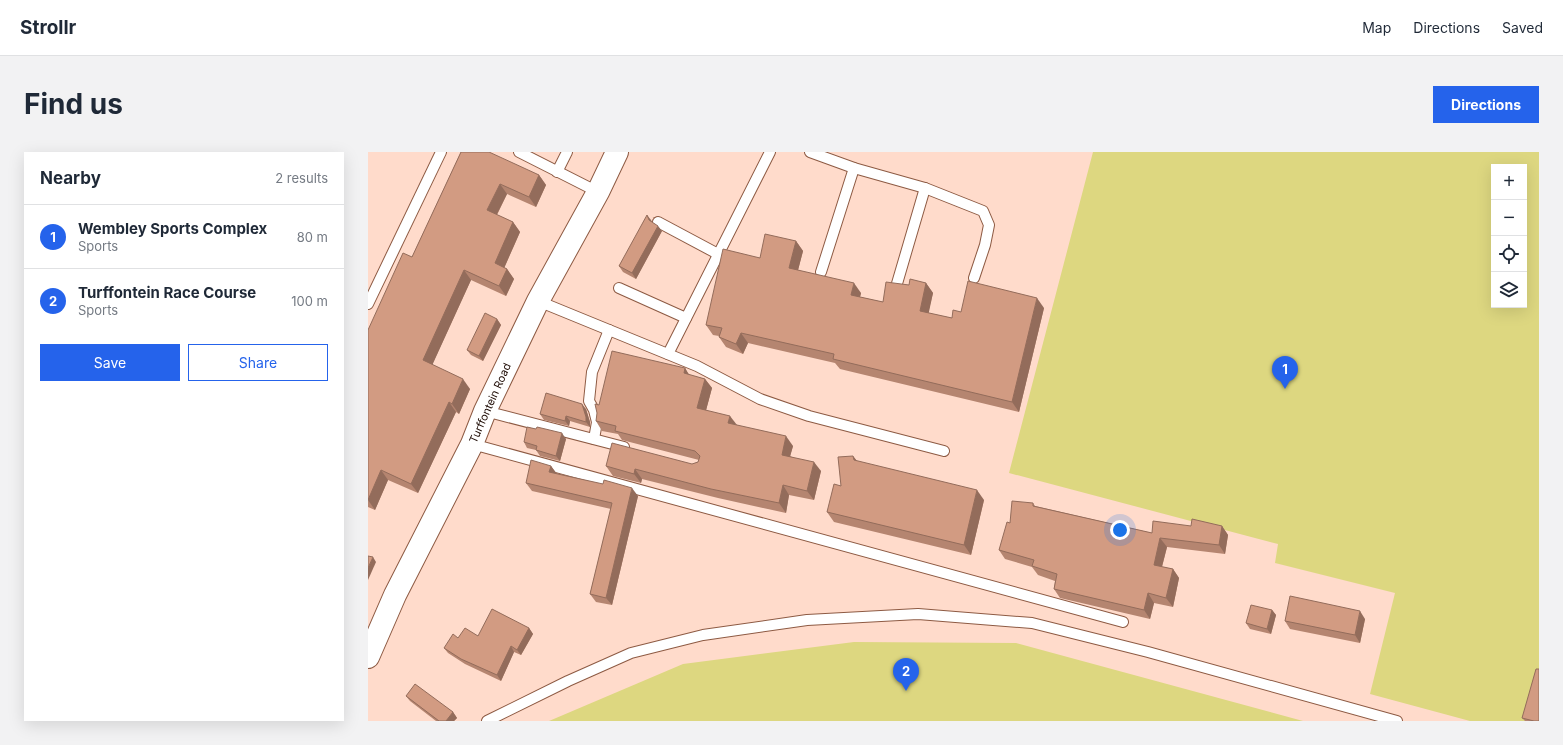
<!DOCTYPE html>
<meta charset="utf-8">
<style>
:root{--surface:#fff;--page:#f2f2f3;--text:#1f2937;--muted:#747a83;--line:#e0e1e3;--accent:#2563eb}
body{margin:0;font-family:Inter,sans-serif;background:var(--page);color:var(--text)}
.controls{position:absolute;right:12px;top:12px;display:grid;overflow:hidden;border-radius:0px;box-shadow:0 4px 16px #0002}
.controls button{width:36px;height:36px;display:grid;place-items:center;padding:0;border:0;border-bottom:1px solid var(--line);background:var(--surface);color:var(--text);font:20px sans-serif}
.you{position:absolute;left:752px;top:378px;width:14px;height:14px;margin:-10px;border:3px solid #fff;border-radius:50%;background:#1a73e8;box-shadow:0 0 0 6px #1a73e833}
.badge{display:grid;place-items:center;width:26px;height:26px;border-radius:50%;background:var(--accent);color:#fff;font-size:13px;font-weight:700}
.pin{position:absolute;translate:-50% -33px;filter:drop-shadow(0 1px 2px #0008)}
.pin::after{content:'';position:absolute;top:21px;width:14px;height:12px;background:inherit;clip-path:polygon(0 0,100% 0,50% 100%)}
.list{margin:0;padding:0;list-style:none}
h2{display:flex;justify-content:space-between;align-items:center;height:52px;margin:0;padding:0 16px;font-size:17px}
h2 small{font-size:13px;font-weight:400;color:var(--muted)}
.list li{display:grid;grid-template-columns:26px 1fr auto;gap:12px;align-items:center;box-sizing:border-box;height:64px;padding:0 16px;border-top:1px solid var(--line)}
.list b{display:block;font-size:15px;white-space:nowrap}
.list p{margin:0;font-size:13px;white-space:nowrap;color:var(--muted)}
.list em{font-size:13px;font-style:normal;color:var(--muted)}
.actions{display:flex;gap:8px;padding:12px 16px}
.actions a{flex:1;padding:9px 0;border:1px solid var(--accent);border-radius:0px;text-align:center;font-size:14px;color:var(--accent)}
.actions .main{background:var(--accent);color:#fff}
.icon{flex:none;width:22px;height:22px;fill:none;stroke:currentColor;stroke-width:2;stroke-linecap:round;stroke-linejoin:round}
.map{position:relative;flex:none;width:1171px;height:569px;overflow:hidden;border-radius:0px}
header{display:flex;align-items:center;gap:24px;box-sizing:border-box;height:56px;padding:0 20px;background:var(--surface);border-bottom:1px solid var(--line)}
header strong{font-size:19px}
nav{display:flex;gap:22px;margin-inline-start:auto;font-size:14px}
.intro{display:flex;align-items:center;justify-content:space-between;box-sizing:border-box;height:96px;padding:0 24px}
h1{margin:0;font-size:28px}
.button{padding:10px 18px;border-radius:0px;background:var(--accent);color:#fff;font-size:14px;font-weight:700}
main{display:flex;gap:24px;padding:0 24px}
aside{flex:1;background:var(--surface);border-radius:0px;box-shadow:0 4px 16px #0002}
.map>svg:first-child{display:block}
.green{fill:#ddd780;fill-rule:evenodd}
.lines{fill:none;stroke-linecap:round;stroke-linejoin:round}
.service-casing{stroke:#8d5a43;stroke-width:12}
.tertiary-casing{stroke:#8d5a43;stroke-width:24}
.service{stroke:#fff;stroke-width:10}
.tertiary{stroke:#fff;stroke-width:22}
.wall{fill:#b58570}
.shaded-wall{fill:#936c5b}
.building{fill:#d29b82;stroke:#936c5b}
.labels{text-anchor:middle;stroke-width:3;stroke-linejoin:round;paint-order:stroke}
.street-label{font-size:11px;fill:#1d0a03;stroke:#fff}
</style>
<header>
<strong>Strollr</strong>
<nav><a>Map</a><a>Directions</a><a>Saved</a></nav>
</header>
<div class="intro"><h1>Find us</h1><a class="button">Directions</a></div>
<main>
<aside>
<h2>Nearby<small>2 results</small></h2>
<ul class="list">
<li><span class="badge">1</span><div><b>Wembley Sports Complex</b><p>Sports</p></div><em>80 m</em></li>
<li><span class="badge">2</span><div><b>Turffontein Race Course</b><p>Sports</p></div><em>100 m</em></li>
</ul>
<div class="actions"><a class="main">Save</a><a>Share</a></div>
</aside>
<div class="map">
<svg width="1171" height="569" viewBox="0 0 1171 569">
<rect width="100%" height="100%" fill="#ffdbcb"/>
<g class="green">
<path d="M725 0H1171V569H1102L1002 542 1027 441 907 411 910 392 641 321ZM1126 15H1156V153H1126Z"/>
<polygon points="486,490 648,491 935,569 181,569 315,512"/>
</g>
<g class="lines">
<g class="service-casing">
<g id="service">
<polyline points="151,0 230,40"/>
<polyline points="442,0 486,16 557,36 615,59 621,73 617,93 606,126"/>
<polyline points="189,20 199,0"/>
<polyline points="290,70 350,102"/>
<polyline points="453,120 486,16"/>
<polyline points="528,135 557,36"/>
<polyline points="251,136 318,166"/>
<polyline points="170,149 329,214 392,247 441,264 576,299"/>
<polyline points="0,152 73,0"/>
<polyline points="300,202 402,0"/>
<polyline points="117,259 256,295"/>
<polyline points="226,287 229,270 226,258 221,249 224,220 241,178"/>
<polyline points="104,292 755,470"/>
<polyline points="119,569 200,529 263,501 335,483 439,468 550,462 664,471 780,500 1029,569"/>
</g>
</g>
<g class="tertiary-casing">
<polyline id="tertiary" points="0,505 27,443 104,292 117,259 170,149 230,40 249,0"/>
</g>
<use href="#service" class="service"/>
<use href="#tertiary" class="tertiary"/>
</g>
<g class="wall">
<polygon points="93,0 171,23 178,33 168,55 139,42 129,63 145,70 152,80 136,116 139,117 146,127 138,144 103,128 64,213 102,237 91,262 88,260 50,341 20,328 7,358 0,355 0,178 44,105"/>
<polygon points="283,68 284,70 294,79 268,127 255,120 251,114"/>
<polygon points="428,89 435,99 430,118 493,141 492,145 515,150 541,133 558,131 565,141 560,161 584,166 593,160 676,156 651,260 472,217 467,211 380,191 375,202 358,195 351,185 351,184 345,183 338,173 392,106"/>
<polygon points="129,167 133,173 115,209 103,203 99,198"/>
<polygon points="317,216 321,223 337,227 344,236 338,258 369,273 425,294 422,304 453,319 446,348 421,343 418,361 350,346 274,327 273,331 245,324 238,314 324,312 330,310 331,308 254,288 250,282 234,279 228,269"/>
<polygon points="218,257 222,270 222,275 202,269 201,274 176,268 172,262"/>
<polygon points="168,277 198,287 192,309 172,304 168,298 159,296 156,290"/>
<polygon points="485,304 489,309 616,348 603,403 466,370 459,360 473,334"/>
<polygon points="183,314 188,321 270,344 244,453 228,450 222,442 243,357 164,339 158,331"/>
<polygon points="665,351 667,354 784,381 823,374 854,374 860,383 857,402 799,395 794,415 805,417 811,426 805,455 786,451 782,467 692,446 686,437 687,429 670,423 664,415 637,407 631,398 642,371"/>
<polygon points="904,458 908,463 903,482 882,477 878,471"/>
<polygon points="997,467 992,491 922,477 917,469"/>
<polygon points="161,476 165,482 153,503 146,500 133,529 97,512 80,501 76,496 90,486 110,484"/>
<polygon points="38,544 85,560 89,566 86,569 68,569 42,549"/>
<polygon points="1154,566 1171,569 1157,569"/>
</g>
<g class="shaded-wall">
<polygon points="171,23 178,33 168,55 161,45"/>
<polygon points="132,32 139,42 126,68 119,58"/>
<polygon points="279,63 283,68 285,74 281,68"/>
<polygon points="145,70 152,80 134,121 127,111"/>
<polygon points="290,74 294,79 268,127 264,121"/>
<polygon points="428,89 435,99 428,126 421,116"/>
<polygon points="139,117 146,127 138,144 131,134"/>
<polygon points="96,118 103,128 62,218 55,208"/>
<polygon points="486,131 493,141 490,153 483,143"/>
<polygon points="558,131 565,141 559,169 552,159"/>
<polygon points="669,146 676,156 651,260 644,250"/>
<polygon points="129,167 133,173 115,209 111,204"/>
<polygon points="373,181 380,191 375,202 368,192"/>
<polygon points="317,216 323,226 316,221"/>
<polygon points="95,227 102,237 91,262 84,252"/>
<polygon points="337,227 344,236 336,266 329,256"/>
<polygon points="81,250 88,260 50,341 43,332"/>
<polygon points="214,252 218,257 222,270 222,275 218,270"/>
<polygon points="198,264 202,269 201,274 197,269"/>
<polygon points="362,264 369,273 360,271"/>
<polygon points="194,281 198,287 192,309 188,304"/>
<polygon points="418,284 425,294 420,312 414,303"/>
<polygon points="485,304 492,313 486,308"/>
<polygon points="446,310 453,319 446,348 439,339"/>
<polygon points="183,314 189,322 181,320"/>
<polygon points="267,317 274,327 273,331 266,322"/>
<polygon points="13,318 20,328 7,358 0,348"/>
<polygon points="415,333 421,343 418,361 411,351"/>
<polygon points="264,336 270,344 244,453 238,446"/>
<polygon points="609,338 616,348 603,403 596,393"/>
<polygon points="854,374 860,383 857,402 851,393"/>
<polygon points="792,386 799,395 792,422 786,413"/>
<polygon points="5,405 8,410 0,428 0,416"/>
<polygon points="805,417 811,426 805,455 798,446"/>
<polygon points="780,441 786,451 782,467 776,458"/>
<polygon points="904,458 908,463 903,482 899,477"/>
<polygon points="992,459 997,467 992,491 987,483"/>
<polygon points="161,476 165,482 153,503 149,498"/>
<polygon points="143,494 146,500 133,529 129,523"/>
<polygon points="85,560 89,566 86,569 78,569"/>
</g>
<g class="building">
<polygon points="93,0 121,0 171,23 161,45 132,32 119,58 145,70 127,111 139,117 131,134 96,118 55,208 95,227 84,252 81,250 43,332 13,318 0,348 0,178 35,101 44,105"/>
<polygon points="279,63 281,68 290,74 264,121 251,114"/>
<polygon points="397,82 428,89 421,116 486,131 483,143 515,150 518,130 541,133 542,127 558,131 552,159 584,166 585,158 593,160 600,129 669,146 644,250 465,207 466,202 373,181 368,192 351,185 354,176 338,173 355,97 392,106"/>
<polygon points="117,161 129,167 111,204 99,198"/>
<polygon points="244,199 317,216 316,221 337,227 329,256 362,264 360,271 418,284 414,303 446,310 439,339 415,333 411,351 343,337 267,317 266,322 238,314 244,291 324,312 330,310 332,304 327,299 247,279 248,274 228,269 229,261 227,252 231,253"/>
<polygon points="178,241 214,252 218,265 218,270 198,264 197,269 172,262"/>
<polygon points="159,275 168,277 169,275 194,281 188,304 168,298 169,294 156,290"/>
<polygon points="485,304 486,308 609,338 596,393 459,360 466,332 473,334 470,305"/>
<polygon points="163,308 183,314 181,320 235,332 236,328 264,336 238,446 222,442 244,351 158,331"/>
<polygon points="644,349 665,351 665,354 784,381 785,369 823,374 824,367 854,374 851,393 792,386 786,413 805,417 798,446 780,441 776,458 686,437 689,422 664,414 666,408 631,398 639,370 642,371"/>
<polygon points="0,404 5,405 0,416"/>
<polygon points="922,444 992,459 987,483 917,469"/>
<polygon points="883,453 904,458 899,477 878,471"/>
<polygon points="124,457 161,476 149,498 143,494 129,523 93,507 76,496 85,482 90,486 97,476 110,484"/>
<polygon points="1168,517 1171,517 1171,569 1166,569 1154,566"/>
<polygon points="47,532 85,560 78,569 71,569 38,544"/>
</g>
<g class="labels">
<g class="street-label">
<text transform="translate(122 251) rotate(-66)" y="4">Turffontein Road</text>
</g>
</g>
</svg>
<div class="controls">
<button>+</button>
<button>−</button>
<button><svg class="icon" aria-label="locate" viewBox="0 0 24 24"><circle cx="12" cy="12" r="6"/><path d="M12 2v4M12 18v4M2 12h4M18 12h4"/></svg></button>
<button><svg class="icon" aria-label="layers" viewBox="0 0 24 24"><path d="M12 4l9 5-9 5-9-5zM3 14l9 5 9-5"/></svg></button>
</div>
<div class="you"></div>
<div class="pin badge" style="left:917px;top:237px">1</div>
<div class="pin badge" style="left:538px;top:539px">2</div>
</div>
</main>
